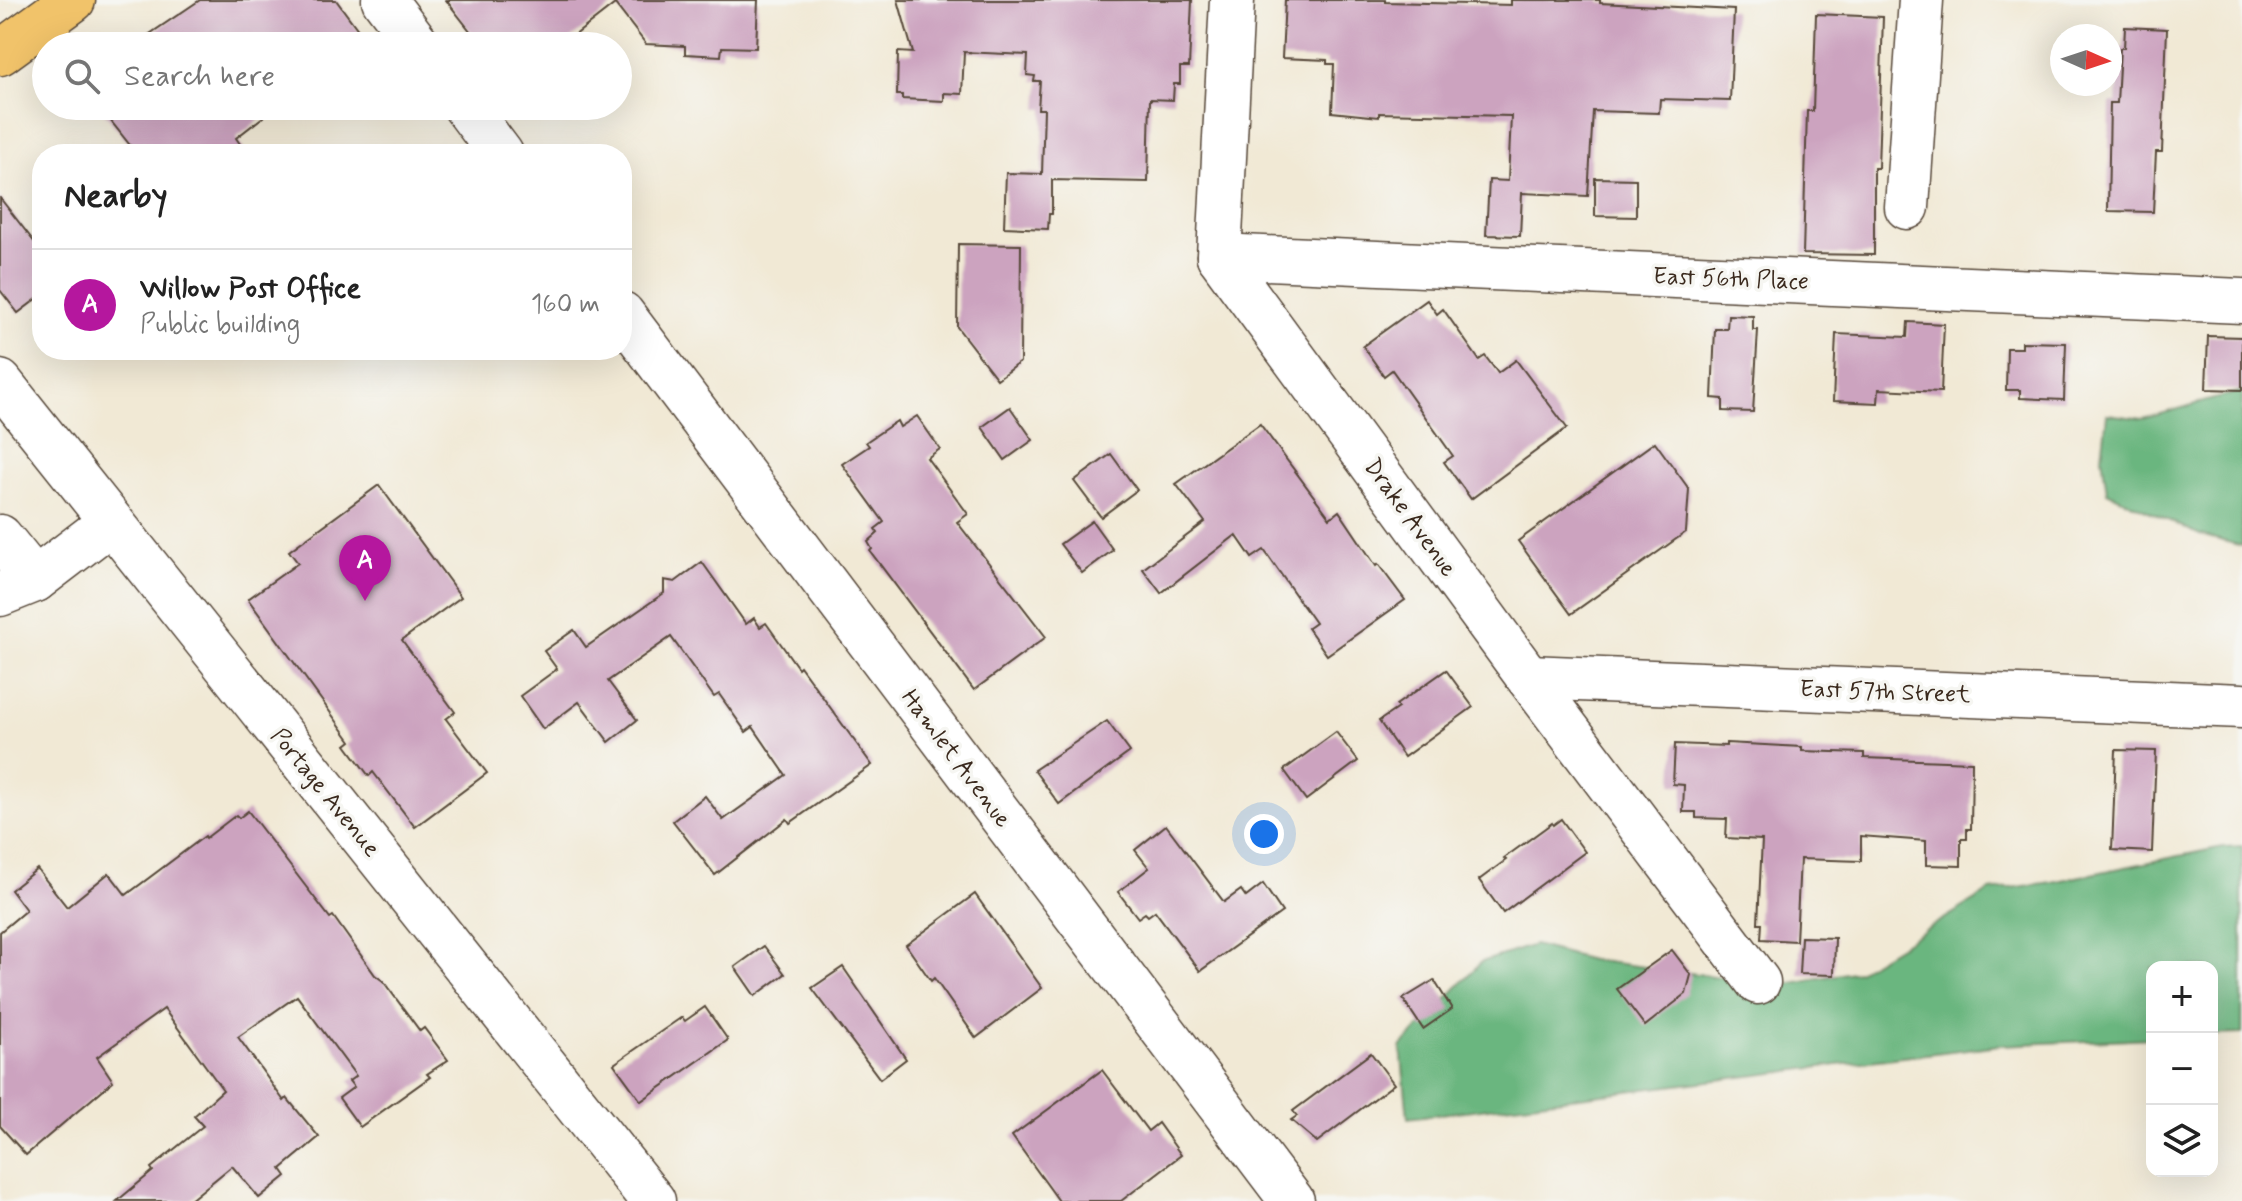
<!DOCTYPE html>
<meta charset="utf-8">
<style>
:root{--surface:#fff;--page:#f6f6f6;--text:#222;--muted:#767676;--line:#e0e0e0;--accent:#b5179e}
body{margin:0;font-family:Mynerve,sans-serif;background:var(--page);color:var(--text)}
.controls{position:absolute;right:24px;bottom:24px;display:grid;overflow:hidden;border-radius:16px;box-shadow:0 8px 32px #0002}
.controls button{width:72px;height:72px;display:grid;place-items:center;padding:0;border:0;border-bottom:2px solid var(--line);background:var(--surface);color:var(--text);font:40px sans-serif}
.compass{position:absolute;left:2050px;top:24px;width:72px;height:72px;border-radius:50%;background:var(--surface);box-shadow:0 8px 32px #0002;rotate:93deg}
.you{position:absolute;left:1264px;top:834px;width:28px;height:28px;margin:-20px;border:6px solid #fff;border-radius:50%;background:#1a73e8;box-shadow:0 0 0 12px #1a73e833}
.badge{display:grid;place-items:center;width:52px;height:52px;border-radius:50%;background:var(--accent);color:#fff;font-size:26px;font-weight:700}
.pin{position:absolute;translate:-50% -66px;filter:drop-shadow(0 2px 4px #0008)}
.pin::after{content:'';position:absolute;top:42px;width:28px;height:24px;background:inherit;clip-path:polygon(0 0,100% 0,50% 100%)}
.list{margin:0;padding:0;list-style:none}
h2{display:flex;justify-content:space-between;align-items:center;height:104px;margin:0;padding:0 32px;font-size:34px}
h2 small{font-size:26px;font-weight:400;color:var(--muted)}
.list li{display:grid;grid-template-columns:52px 1fr auto;gap:24px;align-items:center;box-sizing:border-box;height:112px;padding:0 32px;border-top:2px solid var(--line)}
.list b{display:block;font-size:30px;white-space:nowrap}
.list p{margin:0;font-size:26px;white-space:nowrap;color:var(--muted)}
.list em{font-size:26px;font-style:normal;color:var(--muted)}
.icon{flex:none;width:44px;height:44px;fill:none;stroke:currentColor;stroke-width:2;stroke-linecap:round;stroke-linejoin:round}
.map{position:relative;flex:none;width:2242px;height:1201px;overflow:hidden}
.search{position:absolute;background:var(--surface);box-shadow:0 8px 32px #0002;left:32px;top:32px;width:600px;height:88px;display:flex;align-items:center;gap:20px;box-sizing:border-box;padding:0 28px;border-radius:44px;color:var(--muted);font-size:30px}
.panel{position:absolute;background:var(--surface);box-shadow:0 8px 32px #0002;left:32px;top:144px;width:600px;height:216px;border-radius:32px}
.map>svg:first-child{display:block}
.forest{fill:#6bb67f;stroke:#53704e;stroke-width:2}
.building{fill:#cca3bf}
.lines{fill:none;stroke-linecap:round;stroke-linejoin:round}
.minor-casing{stroke:#564739;stroke-width:47}
.major-casing{stroke:#564739;stroke-width:47}
.minor{stroke:#fff;stroke-width:44}
.major{stroke:#f1c36a;stroke-width:44}
.labels{text-anchor:middle;stroke-width:7;stroke-linejoin:round;paint-order:stroke}
.street-label{font-size:24px;fill:#3b2a1e;stroke:#f6f6f2}
</style>
<div class="map">
<svg width="2242" height="1201" viewBox="0 0 2242 1201">
<rect width="100%" height="100%" fill="#f6f6f2"/>
<filter id="ink" filterUnits="userSpaceOnUse"><feTurbulence type="fractalNoise" baseFrequency=".0125" numOctaves="2"/><feDisplacementMap in="SourceGraphic" scale="16" xChannelSelector="R" yChannelSelector="G"/><feConvolveMatrix kernelMatrix="1 2 1 2 8 2 1 2 1" color-interpolation-filters="sRGB"/></filter>
<filter id="wash" filterUnits="userSpaceOnUse"><feTurbulence type="fractalNoise" baseFrequency=".006" numOctaves="4" result="noise"/><feDisplacementMap in="SourceGraphic" scale="32" xChannelSelector="R" yChannelSelector="G"/><feGaussianBlur stdDeviation="1.8" result="paint"/><feColorMatrix in="noise" values="0 0 0 0 0 0 0 0 0 0 0 0 0 0 0 0 0 1.4 0 .05"/><feComposite in="paint" operator="in"/></filter>
<g filter="url(#wash)">
<rect width="100%" height="100%" fill="#f1e9d5"/>
<g class="forest">
<polygon points="2242,391 2242,546 2200,535 2107,492 2102,457 2107,414 2143,419"/>
<polygon points="2242,846 2242,1034 2212,1035 2212,967 2152,967 2152,1038 2000,1045 1408,1118 1401,1047 1481,962 1534,945 1591,960 1781,985 1858,971 1990,891 2052,882 2223,847"/>
</g>
<g id="blocks">
<g class="building">
<polygon points="200,0 336,0 370,46 132,46"/>
<polygon points="446,0 758,0 756,48 722,47 721,56 685,54 685,46 646,44 615,4 561,46 482,46"/>
<polygon points="898,0 1192,0 1189,67 1180,67 1180,84 1174,84 1173,100 1150,99 1148,182 1052,180 1052,214 1049,214 1048,229 1004,227 1006,173 1042,174 1044,109 1038,109 1040,81 1034,81 1035,76 1027,75 1028,55 964,52 962,94 944,93 944,101 902,99 902,95 897,95 898,52 913,53"/>
<polygon points="1285,0 1385,0 1385,2 1511,5 1511,0 1600,0 1600,3 1734,10 1730,101 1660,99 1659,113 1593,111 1588,196 1522,193 1520,236 1486,235 1489,180 1508,181 1511,116 1379,113 1379,117 1332,112 1334,64 1327,64 1327,60 1282,58"/>
<polygon points="1816,14 1883,17 1878,168 1874,168 1874,255 1803,254 1807,111 1813,111"/>
<polygon points="2125,27 2167,29 2162,152 2156,152 2153,212 2108,211 2110,103 2117,103 2120,48 2124,48"/>
<polygon points="99,106 277,106 236,138 247,154 137,154"/>
<polygon points="1595,178 1636,179 1636,217 1595,216"/>
<polygon points="0,198 42,252 42,295 18,313 0,290"/>
<polygon points="958,244 1021,245 1020,362 997,379 957,327"/>
<polygon points="1427,300 1437,314 1443,309 1479,360 1485,356 1498,373 1516,360 1567,428 1471,499 1444,462 1453,456 1392,370 1384,376 1363,346"/>
<polygon points="1728,315 1753,316 1753,330 1758,330 1753,412 1723,411 1723,399 1712,398 1715,329 1727,329"/>
<polygon points="1908,322 1944,324 1941,392 1879,389 1878,403 1833,401 1836,334 1907,337"/>
<polygon points="2208,336 2242,337 2242,390 2206,389"/>
<polygon points="2022,342 2066,343 2064,400 2020,398 2020,390 2006,390 2007,348 2022,348"/>
<polygon points="1010,407 1033,440 1005,460 982,427"/>
<polygon points="917,416 940,449 927,458 968,514 957,522 1046,637 974,690 870,551 872,549 868,542 878,533 875,529 884,522 842,464 869,446 866,442 897,421 900,427"/>
<polygon points="1260,424 1330,518 1339,511 1376,566 1378,564 1405,600 1327,655 1308,628 1315,623 1264,550 1252,558 1236,535 1161,593 1143,569 1205,522 1176,484"/>
<polygon points="1655,442 1689,489 1686,532 1571,614 1518,541"/>
<polygon points="1111,454 1137,490 1101,517 1074,481"/>
<polygon points="379,485 461,597 402,640 455,712 446,719 487,773 415,827 373,772 369,776 346,745 351,741 248,599 298,563 289,551"/>
<polygon points="1092,521 1113,550 1082,573 1060,544"/>
<polygon points="702,562 746,624 754,618 760,627 766,623 798,668 800,666 872,765 790,823 787,819 715,875 673,821 705,796 723,820 786,775 753,727 746,732 719,694 714,697 671,637 608,681 637,720 609,742 579,702 543,729 520,696 557,669 544,651 574,630 586,647 664,593 664,580 675,582"/>
<polygon points="1446,670 1473,707 1404,757 1379,721 1398,708 1396,705"/>
<polygon points="1107,721 1130,752 1059,804 1034,770"/>
<polygon points="1336,732 1358,761 1306,800 1284,770"/>
<polygon points="1726,743 1802,747 1802,751 1864,753 1864,758 1972,762 1971,829 1967,829 1967,839 1961,839 1961,866 1926,865 1926,841 1861,836 1861,861 1800,859 1796,941 1761,939 1762,923 1758,923 1762,840 1726,838 1727,819 1696,818 1696,812 1683,812 1684,785 1673,784 1675,744 1726,746"/>
<polygon points="2116,750 2156,751 2152,852 2112,850"/>
<polygon points="248,811 330,918 333,916 375,975 383,981 420,1031 424,1028 448,1060 427,1074 430,1077 360,1127 339,1098 354,1087 349,1081 356,1076 297,996 238,1037 284,1101 287,1098 319,1137 281,1169 286,1176 259,1198 232,1166 189,1201 117,1201 153,1171 151,1168 203,1126 194,1116 223,1090 164,1009 97,1057 113,1081 26,1155 0,1126 0,932 26,910 11,890 37,869 67,907 109,873 126,895 205,836 206,838 236,815 239,818"/>
<polygon points="1561,819 1585,852 1503,913 1479,880 1506,860 1504,858 1552,823 1553,825"/>
<polygon points="1166,825 1224,902 1241,890 1246,897 1263,884 1282,912 1200,971 1155,911 1148,916 1145,913 1138,918 1118,892 1149,868 1135,850"/>
<polygon points="975,894 1042,988 976,1038 934,978 931,981 906,945"/>
<polygon points="1801,937 1835,938 1834,975 1799,974"/>
<polygon points="764,946 785,974 755,996 735,967"/>
<polygon points="1672,950 1691,975 1686,994 1645,1026 1617,989"/>
<polygon points="843,967 906,1059 880,1079 812,988"/>
<polygon points="1434,980 1452,1009 1423,1029 1403,999"/>
<polygon points="705,1007 728,1040 641,1101 614,1064 682,1017 685,1021"/>
<polygon points="1371,1053 1394,1084 1317,1142 1291,1120 1297,1116 1293,1111"/>
<polygon points="1102,1070 1148,1131 1158,1123 1181,1155 1121,1201 1059,1201 1012,1136"/>
</g>
</g>
</g>
<g filter="url(#ink)">
<use href="#blocks" fill-opacity="0" stroke="#564739" stroke-width="2"/>
<g class="lines">
<g class="minor-casing">
<g id="minor">
<polyline points="384,0 419,46"/>
<polyline points="1232,0 1219,256 1528,677 1758,982"/>
<polyline points="465,106 501,154"/>
<polyline points="1907,207 1921,0"/>
<polyline points="1219,256 2242,301"/>
<polyline points="622,314 1292,1201"/>
<polyline points="0,382 653,1201"/>
<polyline points="0,537 35,580"/>
<polyline points="0,594 35,580 111,522"/>
<polyline points="1528,677 2242,706"/>
</g>
</g>
<g class="major-casing">
<polyline id="major" points="0,53 73,0"/>
</g>
<use href="#minor" class="minor"/>
<use href="#major" class="major"/>
</g>
</g>
<g class="labels">
<g class="street-label">
<text transform="translate(1731 278) rotate(2)" y="8">East 56th Place</text>
<text transform="translate(1411 517) rotate(54)" y="8">Drake Avenue</text>
<text transform="translate(1885 691) rotate(2)" y="8">East 57th Street</text>
<text transform="translate(957 758) rotate(53)" y="8">Hamlet Avenue</text>
<text transform="translate(326 792) rotate(51)" y="8">Portage Avenue</text>
</g>
</g>
</svg>
<div class="controls">
<button>+</button>
<button>−</button>
<button><svg class="icon" aria-label="layers" viewBox="0 0 24 24"><path d="M12 4l9 5-9 5-9-5zM3 14l9 5 9-5"/></svg></button>
</div>
<svg class="compass" viewBox="-18 -18 36 36"><path d="M0-13l5 13h-10z" fill="#e53935"/><path d="M0 13l5-13h-10z" fill="#767676"/></svg>
<div class="you"></div>
<div class="pin badge" style="left:365px;top:601px">A</div>
<div class="search"><svg class="icon" aria-label="search" viewBox="0 0 24 24"><circle cx="10" cy="10" r="6"/><path d="M15 15l6 6"/></svg>Search here</div>
<section class="panel">
<h2>Nearby<small></small></h2>
<ul class="list">
<li><span class="badge">A</span><div><b>Willow Post Office</b><p>Public building</p></div><em>160 m</em></li>
</ul>
</section>
</div>
